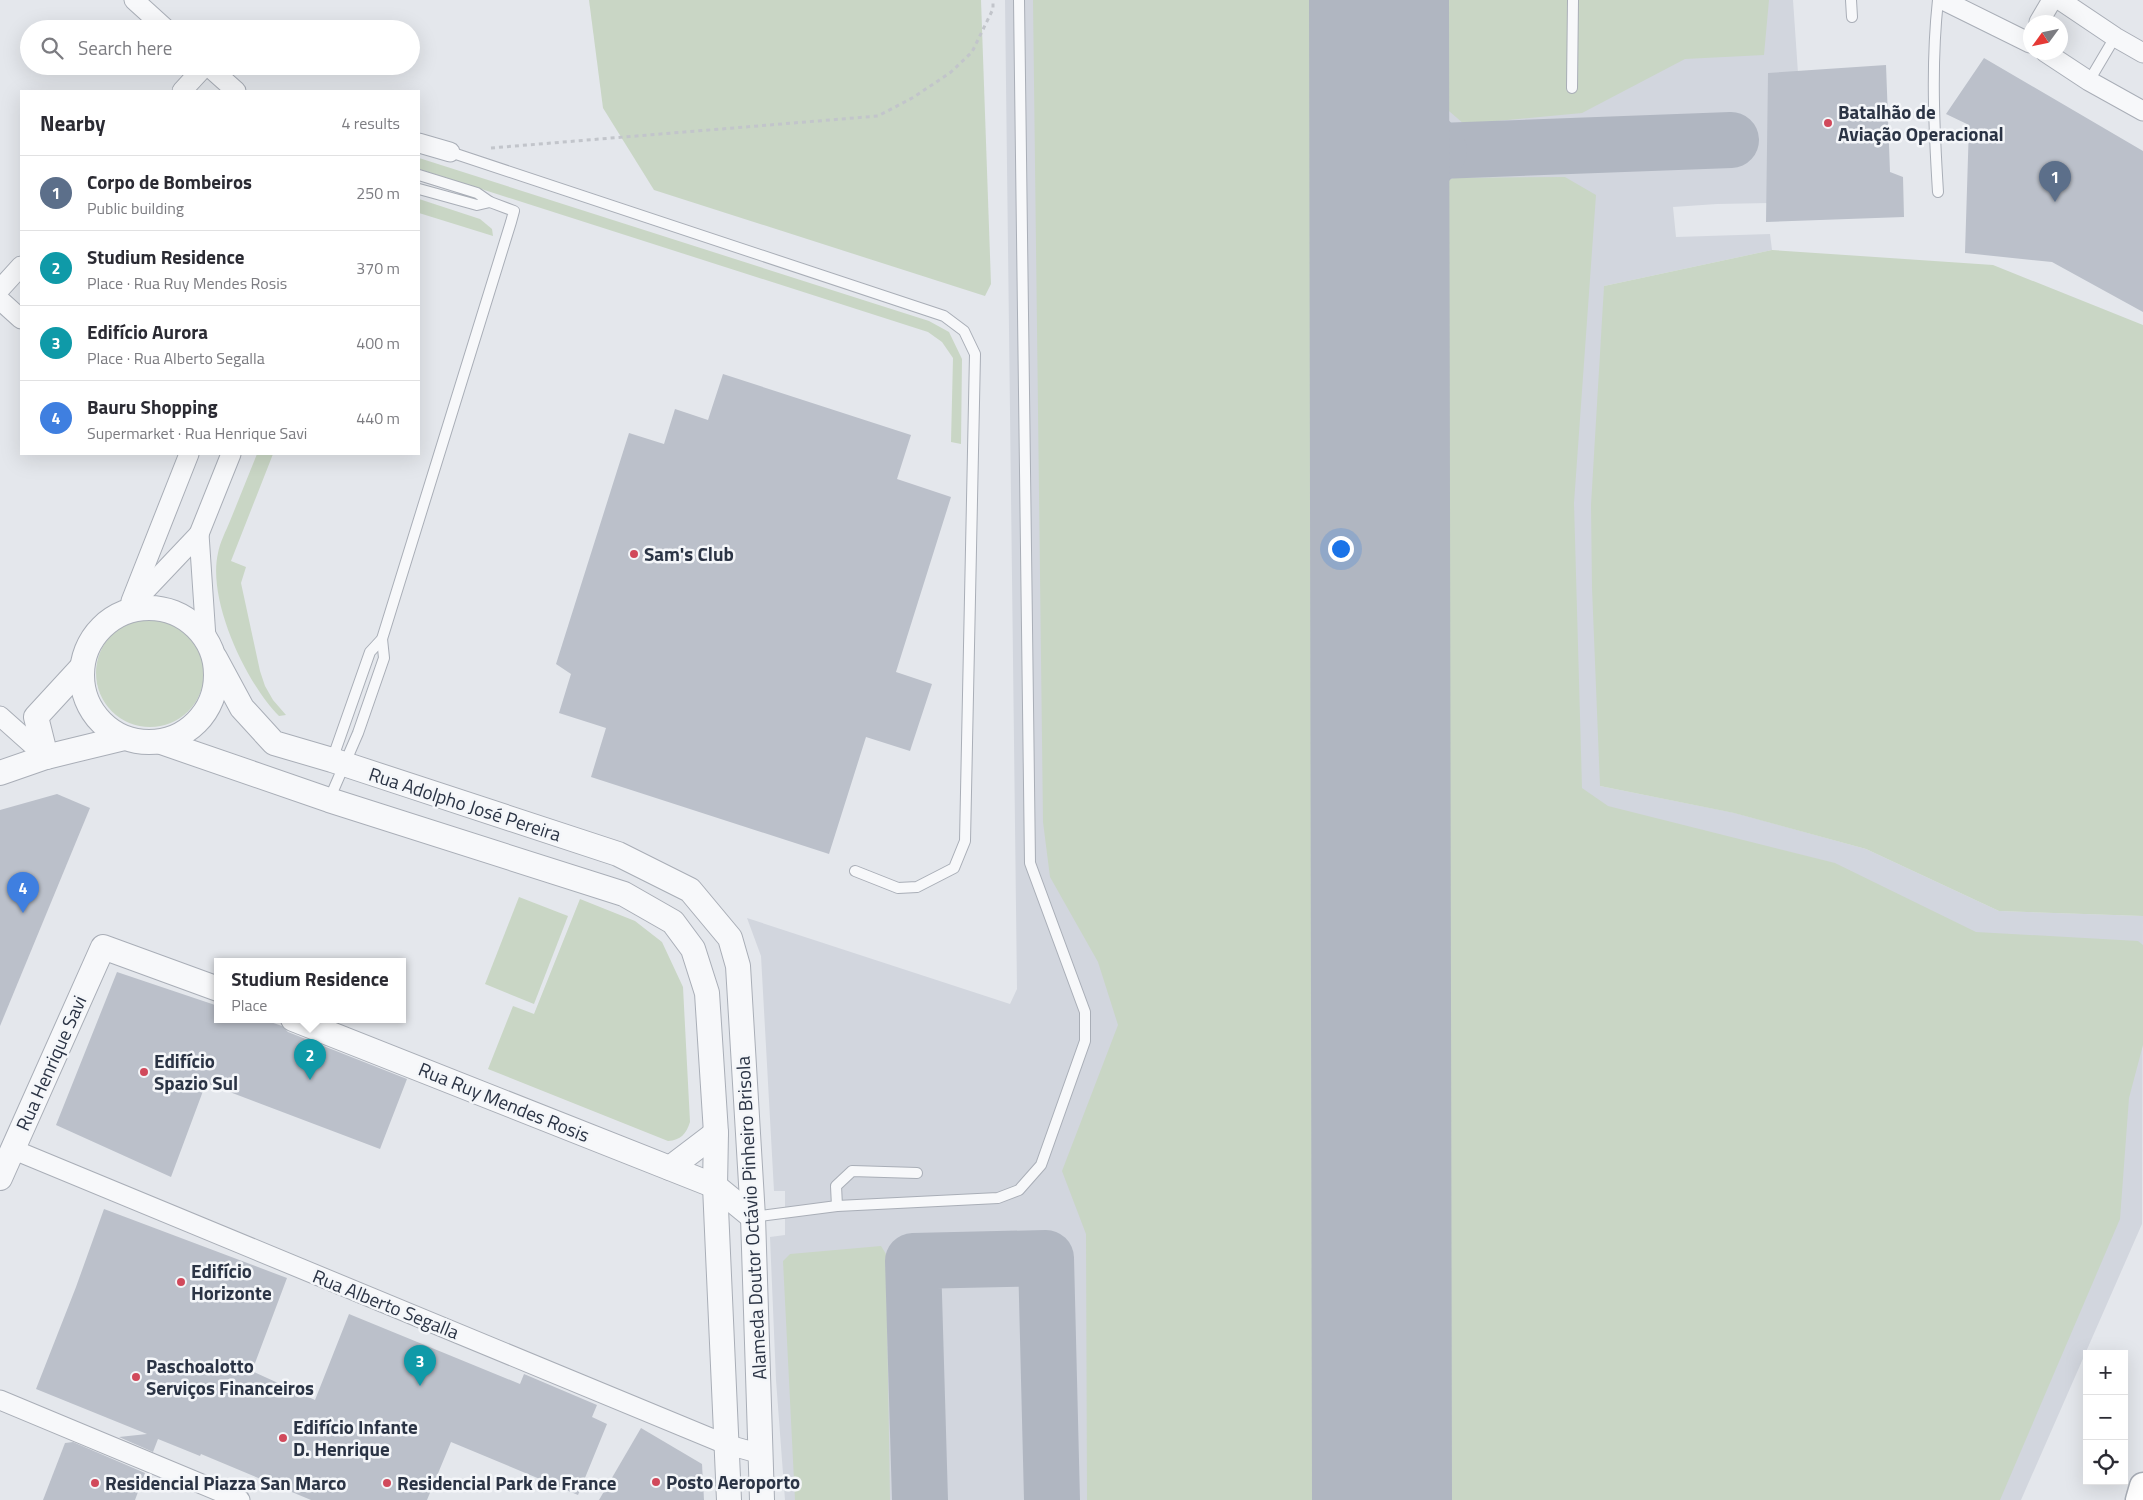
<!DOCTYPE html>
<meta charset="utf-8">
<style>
:root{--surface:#fff;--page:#f7f7f7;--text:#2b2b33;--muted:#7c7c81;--line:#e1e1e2;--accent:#7c3aed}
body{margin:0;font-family:"Titillium Web",sans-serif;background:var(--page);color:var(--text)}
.controls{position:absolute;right:15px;bottom:15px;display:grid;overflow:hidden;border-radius:0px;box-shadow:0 5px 20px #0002}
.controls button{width:45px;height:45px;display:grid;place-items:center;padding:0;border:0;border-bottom:1px solid var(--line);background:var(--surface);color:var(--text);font:25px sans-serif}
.compass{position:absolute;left:2023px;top:15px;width:45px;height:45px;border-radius:50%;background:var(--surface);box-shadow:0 5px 20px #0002;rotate:237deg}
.you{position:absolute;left:1340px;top:548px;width:18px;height:18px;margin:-12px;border:4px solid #fff;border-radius:50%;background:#1a73e8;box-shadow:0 0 0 8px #1a73e833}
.badge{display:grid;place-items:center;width:32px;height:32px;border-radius:50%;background:var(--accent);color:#fff;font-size:16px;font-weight:700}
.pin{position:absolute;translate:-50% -41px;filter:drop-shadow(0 1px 2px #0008)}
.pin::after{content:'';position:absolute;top:26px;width:18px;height:15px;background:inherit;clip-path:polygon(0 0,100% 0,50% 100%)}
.popup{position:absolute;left:214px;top:958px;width:192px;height:65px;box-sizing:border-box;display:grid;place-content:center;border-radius:0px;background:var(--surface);filter:drop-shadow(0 1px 4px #0005);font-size:16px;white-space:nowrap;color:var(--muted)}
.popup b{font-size:19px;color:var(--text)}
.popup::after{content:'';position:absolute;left:50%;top:100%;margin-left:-10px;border:10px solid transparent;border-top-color:var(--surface)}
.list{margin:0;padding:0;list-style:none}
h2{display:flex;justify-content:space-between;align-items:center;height:65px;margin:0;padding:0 20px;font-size:21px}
h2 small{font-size:16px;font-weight:400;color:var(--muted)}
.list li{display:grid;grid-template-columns:32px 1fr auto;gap:15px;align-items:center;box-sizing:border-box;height:75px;padding:0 20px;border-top:1px solid var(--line)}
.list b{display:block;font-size:19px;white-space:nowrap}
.list p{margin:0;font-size:16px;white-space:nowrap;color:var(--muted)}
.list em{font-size:16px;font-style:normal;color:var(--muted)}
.icon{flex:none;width:28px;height:28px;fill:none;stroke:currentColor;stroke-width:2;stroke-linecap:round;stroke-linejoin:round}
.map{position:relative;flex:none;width:2143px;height:1500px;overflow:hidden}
.search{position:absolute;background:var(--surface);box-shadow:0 5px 20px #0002;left:20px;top:20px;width:400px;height:55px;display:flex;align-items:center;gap:12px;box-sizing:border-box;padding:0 18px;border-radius:28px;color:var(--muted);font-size:19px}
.panel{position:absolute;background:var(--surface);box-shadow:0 5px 20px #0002;left:20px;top:90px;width:400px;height:365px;border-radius:0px}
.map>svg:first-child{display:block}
.built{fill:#d2d6de}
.green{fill:#c9d6c5}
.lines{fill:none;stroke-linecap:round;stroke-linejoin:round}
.taxiway{stroke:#b0b6c1;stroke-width:56}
.runway{stroke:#b0b6c1;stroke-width:140}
.building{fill:#bbc0ca}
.service-casing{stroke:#a9aeb7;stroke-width:12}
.minor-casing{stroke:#a9aeb7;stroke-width:21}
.tertiary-casing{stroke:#a9aeb7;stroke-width:26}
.secondary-casing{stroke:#a9aeb7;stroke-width:29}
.path{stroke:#c2c5cb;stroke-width:3;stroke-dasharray:4 4;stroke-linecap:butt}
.service{stroke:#f7f8fa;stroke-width:10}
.minor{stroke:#f7f8fa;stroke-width:19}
.tertiary{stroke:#f7f8fa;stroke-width:24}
.secondary{stroke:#fff;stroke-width:26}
.poi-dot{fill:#d1495b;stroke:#f4f6f9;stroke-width:2}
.labels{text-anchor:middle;stroke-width:5;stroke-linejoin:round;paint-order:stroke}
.poi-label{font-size:19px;font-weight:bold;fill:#2b3445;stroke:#f4f6f9;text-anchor:start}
.street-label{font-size:19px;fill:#2b3445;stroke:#f4f6f9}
</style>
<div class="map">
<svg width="2143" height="1500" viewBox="0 0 2143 1500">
<rect width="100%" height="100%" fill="#e4e7ec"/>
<polygon class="built" points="1005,0 1793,0 1798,73 1768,73 1769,203 1717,204 1673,207 1676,237 1770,234 1772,250 1604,286 1600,786 1735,813 1866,849 1999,911 2143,916 2142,1224 2021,1500 785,1500 776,1380 770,1237 785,1235 785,1191 774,1191 761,956 747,918 1010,1004 1017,989"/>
<g class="green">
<polygon points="589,0 981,0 991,284 985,296 654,190 603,108"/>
<polygon points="1033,0 1315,0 1331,1500 1087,1500 1086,1234 1062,1171 1118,1025 1098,962 1050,877 1043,822"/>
<polygon points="1442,0 1769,0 1764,55 1685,59 1582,113 1464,124 1442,105"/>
<polygon points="419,158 929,321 949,332 962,359 961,444 951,442 953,358 942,342 928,332 419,169"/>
<polygon points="1565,177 1596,195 1574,503 1582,788 1608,806 1835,863 1976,932 2138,941 2143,945 2143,1045 2129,1098 2120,1219 2000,1500 1450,1500 1440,184 1453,178"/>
<polygon points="419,199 480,219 492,229 493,236 419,213"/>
<polygon points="1772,250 1993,265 2143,325 2143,916 1999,911 1866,849 1734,813 1600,786 1592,588 1591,505 1604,286"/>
<path d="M257 454H273L231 561 246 567 241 583 260 671 265 686 273 700 286 715 279 716C246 683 207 600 218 553 220 542 226 531 230 521 239 499 248 476 257 454Z"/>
<circle cx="150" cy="673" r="54"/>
<polygon points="519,897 568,916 534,1004 485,984"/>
<path d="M580 899 635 921 662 942 683 987 690 1122C686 1134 681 1140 668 1141L488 1069 513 1006 534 1014Z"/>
<polygon points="881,1246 886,1254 890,1500 795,1500 783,1261 790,1254"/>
</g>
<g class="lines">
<g class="taxiway">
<polyline points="1439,151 1731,140"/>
<polyline points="1379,213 1439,151 1380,88"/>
<polyline points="920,1500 913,1261 1046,1258 1052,1500"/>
</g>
<polyline class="runway" points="1379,0 1382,1500"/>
</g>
<g class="building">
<polygon points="1984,58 2143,151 2143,312 2052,262 1965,253 1969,125 1946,114"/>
<polygon points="1886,65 1890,172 1903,177 1904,217 1766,222 1768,73"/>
<polygon points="723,374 911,435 897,479 951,497 896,672 932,684 910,751 866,737 829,854 591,777 606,728 559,713 571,674 556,664 629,433 664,444 675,409 708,420"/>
<polygon points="57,794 90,808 0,1026 0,810"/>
<polygon points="117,972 218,1006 218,1019 262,1019 282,1026 288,1032 407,1079 380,1149 206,1083 171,1177 56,1125"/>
<polygon points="104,1209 287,1278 252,1371 315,1400 349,1314 520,1384 524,1374 597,1405 592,1417 607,1424 578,1495 451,1442 427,1500 311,1500 201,1454 200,1456 158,1439 153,1452 119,1437 147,1434 36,1389 76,1287"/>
<polygon points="641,1428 702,1464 704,1500 599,1500"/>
<polygon points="73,1442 145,1473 135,1500 43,1500 65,1443"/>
</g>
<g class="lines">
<g class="service-casing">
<g id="service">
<polyline points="1851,0 1852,17"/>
<polyline points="2089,81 2115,37"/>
<polyline points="1572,88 1573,0"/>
<polyline points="450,152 944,316 964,331 975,354 965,841 954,868 917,887 898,888 855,871"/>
<polyline points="419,175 477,193 490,202 477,205 419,189"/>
<path d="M1938 192C1934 128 1931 64 1938 0"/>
<polyline points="332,760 370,652 382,639 511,222 514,211 490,202"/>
<polyline points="329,800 358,733 384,658 382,639"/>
<polyline points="837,1206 836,1186 852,1171 917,1173"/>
<polyline points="753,1217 837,1206 998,1198 1019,1190 1041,1165 1085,1041 1085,1012 1030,863 1019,0"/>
</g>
</g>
<g class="minor-casing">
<g id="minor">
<polyline points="134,0 166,29"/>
<polyline points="1943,0 2030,43"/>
<polyline points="2060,0 2115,37 2143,53"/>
<polyline points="2039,22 2052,0"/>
<polyline points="2045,52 2089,81 2143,111"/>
<polyline points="208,66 236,91"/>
<polyline points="182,91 205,66"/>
<polyline points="419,143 450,152"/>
<polyline points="0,289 21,266"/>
<polyline points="0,300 21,319"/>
<polyline points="199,534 231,454"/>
<polyline points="131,601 189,454"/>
<polyline points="126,611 199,534 206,638"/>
<polyline points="0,716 46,757"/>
<polyline points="12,1149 725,1444 761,1454"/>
<polyline points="0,1400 240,1500"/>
</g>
</g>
<g class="tertiary-casing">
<g id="tertiary">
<circle cx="149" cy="675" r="67"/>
<polyline points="215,658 242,708 274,743 332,760 618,854 690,890 730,938 738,966 753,1217 762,1500"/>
<polyline points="161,742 329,800 624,894 673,922 693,949 707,993 716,1133 715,1186 729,1500"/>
<polyline points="46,757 36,717 82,667"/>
<polyline points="0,773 46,757 124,738"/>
<polyline points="293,1019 715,1186 753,1217"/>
<polyline points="670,1168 716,1133"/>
<polyline points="0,1178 103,947 218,989"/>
</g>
</g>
<g class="secondary-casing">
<polyline id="secondary" points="2139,1500 2143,1486"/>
</g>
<polyline class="path" points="491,148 878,116 914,97 951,72 972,52 993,9 993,0"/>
<use href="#service" class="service"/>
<use href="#minor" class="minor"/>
<use href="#tertiary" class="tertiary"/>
<use href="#secondary" class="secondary"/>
</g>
<g class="poi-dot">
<circle cx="1828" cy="123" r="5"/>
<circle cx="634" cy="554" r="5"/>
<circle cx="144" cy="1072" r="5"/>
<circle cx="181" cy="1282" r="5"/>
<circle cx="136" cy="1377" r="5"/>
<circle cx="283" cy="1438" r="5"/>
<circle cx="656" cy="1482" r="5"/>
<circle cx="95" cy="1483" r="5"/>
<circle cx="387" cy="1483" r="5"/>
</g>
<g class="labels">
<g class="poi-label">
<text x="1838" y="119">Batalhão de<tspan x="1838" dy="22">Aviação Operacional</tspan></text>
<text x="644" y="561">Sam's Club</text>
<text x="154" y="1068">Edifício<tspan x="154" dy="22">Spazio Sul</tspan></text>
<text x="191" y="1278">Edifício<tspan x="191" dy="22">Horizonte</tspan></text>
<text x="146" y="1373">Paschoalotto<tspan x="146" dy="22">Serviços Financeiros</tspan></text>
<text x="293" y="1434">Edifício Infante<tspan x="293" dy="22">D. Henrique</tspan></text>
<text x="666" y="1489">Posto Aeroporto</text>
<text x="105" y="1490">Residencial Piazza San Marco</text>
<text x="397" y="1490">Residencial Park de France</text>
</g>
<g class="street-label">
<text transform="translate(465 804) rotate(18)" y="7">Rua Adolpho José Pereira</text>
<text transform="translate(51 1063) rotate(-66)" y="7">Rua Henrique Savi</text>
<text transform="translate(504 1102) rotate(22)" y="7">Rua Ruy Mendes Rosis</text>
<text transform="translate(751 1218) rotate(-93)" y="7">Alameda Doutor Octávio Pinheiro Brisola</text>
<text transform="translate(386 1304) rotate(22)" y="7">Rua Alberto Segalla</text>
</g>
</g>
</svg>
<div class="controls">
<button>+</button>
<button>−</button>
<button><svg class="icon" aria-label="locate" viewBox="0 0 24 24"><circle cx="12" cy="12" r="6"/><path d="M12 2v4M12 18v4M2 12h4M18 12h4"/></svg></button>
</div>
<svg class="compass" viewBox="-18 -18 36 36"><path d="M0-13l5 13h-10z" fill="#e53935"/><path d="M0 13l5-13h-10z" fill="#7c7c81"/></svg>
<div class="you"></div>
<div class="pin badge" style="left:2055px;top:202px;background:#5c6f8a">1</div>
<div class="pin badge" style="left:310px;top:1080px;background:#0f9aa8">2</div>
<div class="popup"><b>Studium Residence</b>Place</div>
<div class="pin badge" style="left:420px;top:1386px;background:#0f9aa8">3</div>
<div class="pin badge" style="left:23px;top:913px;background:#3f7fe0">4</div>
<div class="search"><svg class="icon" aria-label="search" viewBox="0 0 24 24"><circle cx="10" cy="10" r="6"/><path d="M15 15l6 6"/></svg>Search here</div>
<section class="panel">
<h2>Nearby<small>4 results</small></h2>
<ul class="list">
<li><span class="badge" style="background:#5c6f8a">1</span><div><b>Corpo de Bombeiros</b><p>Public building</p></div><em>250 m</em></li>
<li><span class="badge" style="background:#0f9aa8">2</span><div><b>Studium Residence</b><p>Place · Rua Ruy Mendes Rosis</p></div><em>370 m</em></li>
<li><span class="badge" style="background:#0f9aa8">3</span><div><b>Edifício Aurora</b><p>Place · Rua Alberto Segalla</p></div><em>400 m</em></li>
<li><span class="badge" style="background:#3f7fe0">4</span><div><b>Bauru Shopping</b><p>Supermarket · Rua Henrique Savi</p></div><em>440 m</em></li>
</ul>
</section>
</div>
